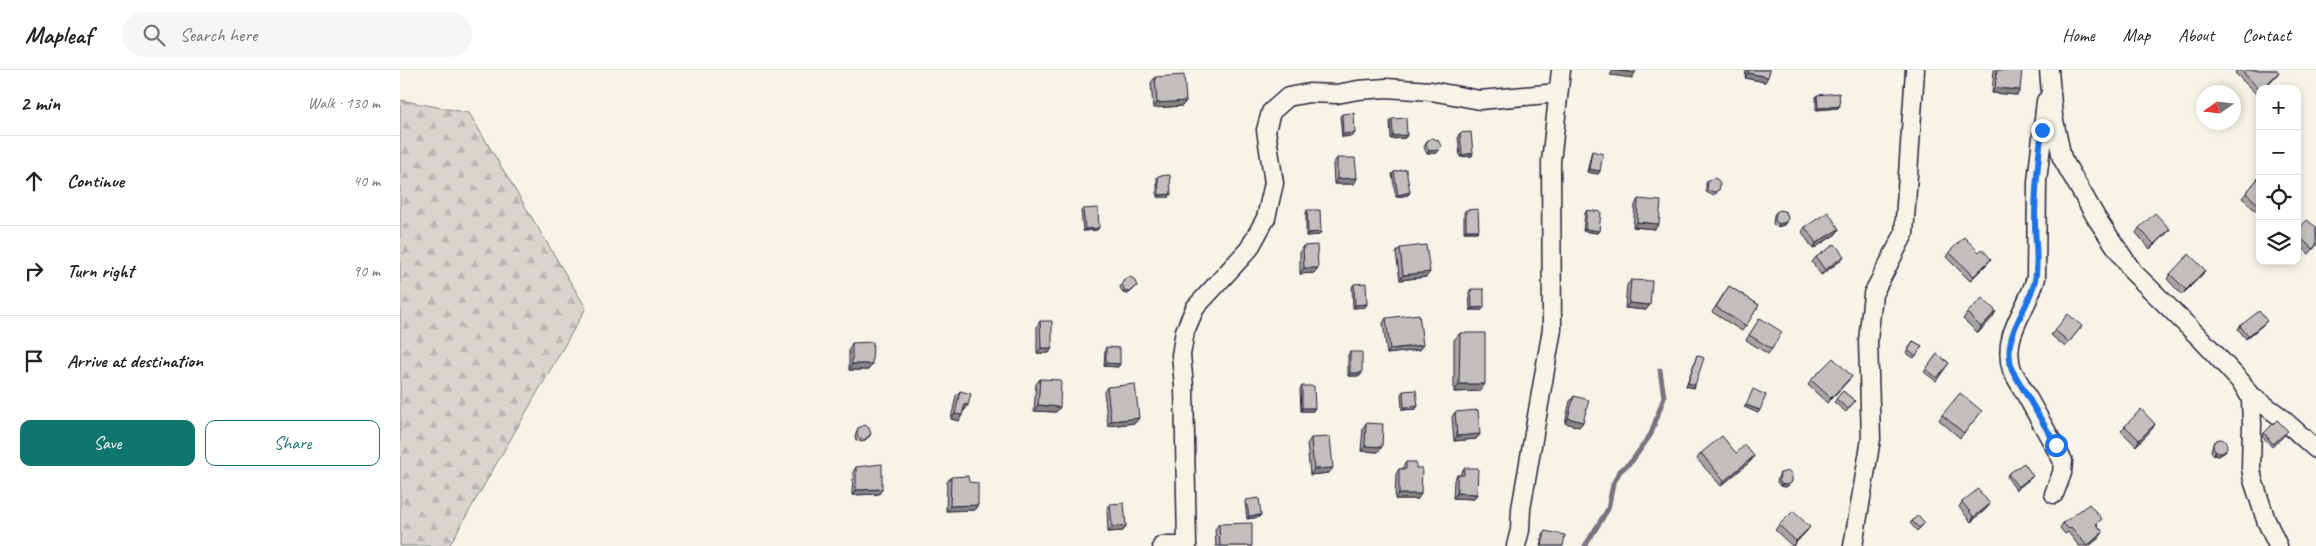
<!DOCTYPE html>
<meta charset="utf-8">
<style>
:root{--surface:#fff;--page:#f6f6f6;--text:#222;--muted:#767676;--line:#e0e0e0;--accent:#0f766e}
body{margin:0;font-family:Caveat,sans-serif;background:var(--page);color:var(--text)}
.controls{position:absolute;right:15px;top:15px;display:grid;overflow:hidden;border-radius:10px;box-shadow:0 2px 8px #0003}
.controls button{width:45px;height:45px;display:grid;place-items:center;padding:0;border:0;border-bottom:1px solid var(--line);background:var(--surface);color:var(--text);font:25px sans-serif}
.compass{position:absolute;left:1796px;top:15px;width:45px;height:45px;border-radius:50%;background:var(--surface);box-shadow:0 2px 8px #0003;rotate:256deg}
.stop{position:absolute;width:15px;height:15px;margin:-11px;border:4px solid #1a73e8;border-radius:50%;background:#fff}
.stop.end{background:#1a73e8;border-color:#fff;box-shadow:0 1px 5px #0008}
.list{margin:0;padding:0;list-style:none}
h2{display:flex;justify-content:space-between;align-items:center;height:65px;margin:0;padding:0 20px;font-size:21px}
h2 small{font-size:16px;font-weight:400;color:var(--muted)}
.list li{display:grid;grid-template-columns:32px 1fr auto;gap:15px;align-items:center;box-sizing:border-box;height:90px;padding:0 20px;border-top:1px solid var(--line)}
.list b{display:block;font-size:19px;white-space:nowrap}
.list em{font-size:16px;font-style:normal;color:var(--muted)}
.actions{display:flex;gap:10px;padding:15px 20px}
.actions a{flex:1;padding:11px 0;border:1px solid var(--accent);border-radius:10px;text-align:center;font-size:18px;color:var(--accent)}
.actions .main{background:var(--accent);color:#fff}
.icon{flex:none;width:28px;height:28px;fill:none;stroke:currentColor;stroke-width:2;stroke-linecap:round;stroke-linejoin:round}
.map{position:relative;flex:none;width:1916px;height:476px;overflow:hidden}
header{display:flex;align-items:center;gap:30px;box-sizing:border-box;height:70px;padding:0 25px;background:var(--surface);border-bottom:1px solid var(--line)}
header strong{font-size:24px}
nav{display:flex;gap:28px;margin-inline-start:auto;font-size:18px}
.search{width:350px;height:45px;background:var(--page);display:flex;align-items:center;gap:12px;box-sizing:border-box;padding:0 18px;border-radius:28px;color:var(--muted);font-size:19px}
main{display:flex}
aside{flex:1;background:var(--surface)}
.map>svg:first-child{display:block}
.forest{fill:url(#forest-firs);stroke:#7d7c85}
.lines{fill:none;stroke-linecap:round;stroke-linejoin:round}
.stream{stroke:#76747f;stroke-width:5}
.street-casing{stroke:#22223b;stroke-width:21}
.street{stroke:#f7f3e8;stroke-width:18}
.wall{fill:#a7a4a3;stroke:#22223b}
.shaded-wall{fill:#888684;stroke:#22223b}
.building{fill:#c2bfbd;stroke:#22223b}
.route{stroke:#1a73e8;stroke-width:6}
</style>
<header>
<strong>Mapleaf</strong>
<div class="search"><svg class="icon" aria-label="search" viewBox="0 0 24 24"><circle cx="10" cy="10" r="6"/><path d="M15 15l6 6"/></svg>Search here</div>
<nav><a>Home</a><a>Map</a><a>About</a><a>Contact</a></nav>
</header>
<main>
<aside>
<h2>2 min<small>Walk · 130 m</small></h2>
<ul class="list">
<li><svg class="icon" aria-label="ahead" viewBox="0 0 24 24"><path d="M12 20V5M6 11l6-6 6 6"/></svg><div><b>Continue</b></div><em>40 m</em></li>
<li><svg class="icon" aria-label="right" viewBox="0 0 24 24"><path d="M7 20v-9h11M14 6l5 5-5 5"/></svg><div><b>Turn right</b></div><em>90 m</em></li>
<li><svg class="icon" aria-label="arrive" viewBox="0 0 24 24"><path d="M6 21V4h12l-3 4 3 4H6"/></svg><div><b>Arrive at destination</b></div></li>
</ul>
<div class="actions"><a class="main">Save</a><a>Share</a></div>
</aside>
<div class="map">
<svg width="1916" height="476" viewBox="0 0 1916 476">
<defs>
<pattern id="forest-firs" width="22" height="20" patternUnits="userSpaceOnUse" patternTransform="scale(1.25)"><rect width="22" height="20" fill="#d8d5cf"/><path d="M5 1l3.5 6h-7zM16 11l3.5 6h-7z" fill="#b9b7b3"/></pattern>
</defs>
<rect width="100%" height="100%" fill="#f7f3e8"/>
<filter id="ink" filterUnits="userSpaceOnUse"><feTurbulence type="fractalNoise" baseFrequency=".02" numOctaves="2"/><feDisplacementMap in="SourceGraphic" scale="10" xChannelSelector="R" yChannelSelector="G"/><feConvolveMatrix kernelMatrix="1 2 1 2 8 2 1 2 1" color-interpolation-filters="sRGB"/></filter>
<g filter="url(#ink)">
<polygon class="forest" points="0,30 69,43 186,238 49,476 0,476"/>
<g class="lines">
<polyline class="stream" points="1185,476 1208,439 1213,414 1220,401 1232,391 1251,364 1264,327 1260,300"/>
<g class="street-casing">
<g id="street">
<polyline points="1649,0 1653,46 1662,88 1697,149 1733,202 1802,270 1842,313 1848,323 1851,330 1852,354 1851,398 1853,410 1866,450 1878,476"/>
<path d="M1646 31 1637 112 1636 208C1627 241 1601 264 1612 300L1663 391 1662 403 1654 424"/>
<polyline points="1848,323 1878,345 1916,379"/>
<polyline points="762,476 787,476"/>
<polyline points="787,476 784,316 781,285 785,261 795,238 849,179 866,148 874,113 866,60 871,42 888,27 909,23 937,24 958,20 986,18 1031,21 1080,30 1158,23"/>
<polyline points="1116,476 1120,460 1121,439 1152,259 1151,92 1161,0"/>
<polyline points="1453,476 1471,369 1468,271 1473,224 1504,164 1515,0"/>
</g>
</g>
<use href="#street" class="street"/>
</g>
<g class="wall">
<polygon points="1346,0 1370,0 1365,12 1345,8"/>
<polygon points="1594,0 1597,0 1620,20 1617,25 1592,23"/>
<polygon points="1837,0 1877,0 1879,2 1875,7 1860,19 1860,22 1857,25 1835,3"/>
<polygon points="755,7 786,31 782,36 753,38 751,13"/>
<polygon points="1417,25 1438,38 1416,40 1416,27"/>
<polygon points="942,44 953,66 942,67 940,46"/>
<polygon points="992,49 1007,65 1005,68 991,69 990,52"/>
<polygon points="1060,63 1072,86 1060,87 1058,66"/>
<polygon points="1028,70 1039,80 1037,83 1027,84 1024,77"/>
<polygon points="1192,81 1200,101 1198,104 1187,102 1191,84"/>
<polygon points="937,88 957,108 954,114 934,114 933,94"/>
<polygon points="994,102 1010,122 1008,125 996,127 992,104"/>
<polygon points="758,106 769,127 757,127 757,108"/>
<polygon points="1860,106 1860,145 1842,128"/>
<polygon points="1308,110 1317,123 1312,125 1306,122 1306,113"/>
<polygon points="1238,129 1255,159 1233,157 1235,135"/>
<polygon points="683,139 697,160 683,161 681,141"/>
<polygon points="907,140 919,165 906,166 906,143"/>
<polygon points="1066,140 1077,162 1064,162 1064,142"/>
<polygon points="1187,140 1199,161 1197,163 1183,161 1185,143"/>
<polygon points="1376,142 1386,152 1384,155 1377,157 1373,154 1374,145"/>
<polygon points="1405,157 1439,159 1436,164 1413,179 1402,162"/>
<polygon points="1916,157 1916,176 1909,184 1897,173 1897,161"/>
<polygon points="1739,158 1770,159 1766,164 1750,179 1736,163"/>
<polygon points="903,176 914,203 900,204 900,181"/>
<polygon points="1000,178 1030,202 1026,207 1000,210 996,183"/>
<polygon points="1549,182 1579,182 1587,194 1570,211 1546,187"/>
<polygon points="1444,186 1440,191 1421,205 1412,192 1416,187"/>
<polygon points="1805,200 1802,205 1782,225 1767,209 1770,204"/>
<polygon points="724,210 737,216 728,224 723,223 720,217"/>
<polygon points="1231,210 1246,240 1225,238 1227,215"/>
<polygon points="954,214 967,234 965,237 953,238 952,217"/>
<polygon points="1329,216 1359,235 1342,261 1312,242"/>
<polygon points="1071,219 1082,240 1070,240 1069,222"/>
<polygon points="1567,243 1593,247 1578,263 1563,249"/>
<polygon points="986,248 1019,280 987,284 983,253"/>
<polygon points="1360,248 1372,279 1368,284 1346,270"/>
<polygon points="640,251 652,278 649,283 637,283 637,256"/>
<polygon points="1867,251 1865,253 1846,269 1838,259 1840,256"/>
<polygon points="1682,256 1665,277 1651,265 1655,260"/>
<polygon points="1060,263 1080,321 1054,322 1054,270"/>
<polygon points="1513,271 1522,276 1514,288 1506,283"/>
<polygon points="452,273 472,294 468,300 449,300 449,279"/>
<polygon points="706,277 720,294 718,297 704,296 705,280"/>
<polygon points="950,282 960,306 948,306 948,285"/>
<polygon points="1537,284 1549,293 1536,311 1524,302"/>
<polygon points="1297,285 1295,315 1293,318 1286,316 1296,288"/>
<polygon points="1452,306 1448,311 1427,333 1408,315 1411,310"/>
<polygon points="640,309 660,337 656,342 634,341 636,314"/>
<polygon points="902,316 913,341 901,341 900,319"/>
<polygon points="707,317 739,348 735,353 708,356 704,322"/>
<polygon points="560,321 568,335 565,340 564,340 559,351 551,349 556,326"/>
<polygon points="1003,321 1016,339 1002,340 1001,324"/>
<polygon points="1443,321 1455,331 1446,342 1434,332"/>
<polygon points="1174,326 1183,352 1179,357 1165,353 1170,331"/>
<polygon points="1582,341 1560,368 1539,350 1542,345"/>
<polygon points="1055,342 1080,364 1076,369 1054,371 1052,347"/>
<polygon points="966,353 978,382 961,381 963,358"/>
<polygon points="1755,354 1752,359 1736,376 1721,361 1725,356"/>
<polygon points="458,358 471,364 469,367 462,372 456,370 455,366"/>
<polygon points="1864,363 1886,364 1872,377 1862,366"/>
<polygon points="911,368 929,403 910,405 907,374"/>
<polygon points="1814,371 1824,383 1818,386 1814,385 1811,381 1813,374"/>
<polygon points="1301,383 1336,383 1354,386 1351,391 1321,416 1297,389"/>
<polygon points="1006,392 1016,398 1018,429 995,429 996,404 999,399 1003,399 1003,397"/>
<polygon points="456,397 482,419 479,424 452,425 453,402"/>
<polygon points="1064,398 1077,424 1074,429 1053,428 1054,410 1057,405 1061,405 1061,403"/>
<polygon points="1380,403 1390,414 1386,417 1380,416 1377,412 1379,405"/>
<polygon points="1608,404 1631,408 1616,420 1607,407"/>
<polygon points="551,407 569,412 578,435 574,440 546,441 547,412"/>
<polygon points="846,430 859,447 847,449 845,432"/>
<polygon points="1562,432 1590,434 1586,439 1571,452 1559,437"/>
<polygon points="710,434 726,456 723,461 708,462 707,439"/>
<polygon points="1512,451 1523,455 1517,461 1510,453"/>
<polygon points="1663,453 1698,454 1697,455 1703,462 1699,468 1689,476 1679,476 1668,462 1665,464 1660,458"/>
<polygon points="819,454 852,476 816,476 815,459"/>
<polygon points="1379,455 1406,462 1392,476 1375,460"/>
<polygon points="1145,461 1163,476 1140,476 1142,466"/>
</g>
<g class="shaded-wall">
<polygon points="1213,0 1235,3 1232,8 1210,5"/>
<polygon points="1879,2 1875,7 1863,19 1862,19"/>
<polygon points="1348,3 1368,7 1365,12 1345,8"/>
<polygon points="1595,18 1620,20 1617,25 1592,23"/>
<polygon points="786,31 782,36 753,38 757,33"/>
<polygon points="1440,36 1438,38 1416,40 1418,38"/>
<polygon points="955,63 953,66 942,67 943,64"/>
<polygon points="1007,65 1005,68 991,69 993,66"/>
<polygon points="1039,80 1037,83 1027,84 1029,81"/>
<polygon points="1073,83 1072,86 1060,87 1062,85"/>
<polygon points="1189,99 1200,101 1198,104 1187,102"/>
<polygon points="957,108 954,114 934,114 937,109"/>
<polygon points="1010,122 1008,125 996,127 998,125"/>
<polygon points="771,124 769,127 757,127 759,125"/>
<polygon points="1237,152 1259,154 1255,159 1233,157"/>
<polygon points="1386,152 1384,155 1377,157 1379,154"/>
<polygon points="699,158 697,160 683,161 685,159"/>
<polygon points="1185,159 1199,161 1197,163 1183,161"/>
<polygon points="1439,159 1436,164 1413,179 1416,173"/>
<polygon points="1770,159 1766,164 1750,179 1754,174"/>
<polygon points="1066,160 1079,160 1077,162 1064,162"/>
<polygon points="921,162 919,165 906,166 908,163"/>
<polygon points="1444,186 1440,191 1421,205 1425,200"/>
<polygon points="1591,189 1587,194 1570,211 1574,206"/>
<polygon points="904,198 918,198 914,203 900,204"/>
<polygon points="1805,200 1802,205 1782,225 1786,220"/>
<polygon points="1030,202 1026,207 1000,210 1003,205"/>
<polygon points="737,216 728,224 723,223 725,221"/>
<polygon points="1229,233 1250,235 1246,240 1225,238"/>
<polygon points="967,234 965,237 953,238 955,235"/>
<polygon points="1084,237 1082,240 1070,240 1072,238"/>
<polygon points="1596,241 1593,247 1578,263 1581,257"/>
<polygon points="1867,251 1865,253 1846,269 1848,266"/>
<polygon points="1023,275 1019,280 987,284 990,279"/>
<polygon points="641,278 652,278 649,283 637,283"/>
<polygon points="706,293 720,294 718,297 704,296"/>
<polygon points="452,294 472,294 468,300 449,300"/>
<polygon points="950,303 962,303 960,306 948,306"/>
<polygon points="1452,306 1448,311 1427,333 1431,328"/>
<polygon points="1288,313 1295,315 1293,318 1286,316"/>
<polygon points="1059,314 1085,314 1080,321 1054,322"/>
<polygon points="565,334 568,335 565,340 561,339"/>
<polygon points="638,335 660,337 656,342 634,341"/>
<polygon points="1346,335 1360,340 1358,343 1344,337"/>
<polygon points="1018,336 1016,339 1002,340 1004,337"/>
<polygon points="902,338 915,338 913,341 901,341"/>
<polygon points="555,344 562,345 559,351 551,349"/>
<polygon points="739,348 735,353 708,356 711,351"/>
<polygon points="1168,348 1183,352 1179,357 1165,353"/>
<polygon points="1755,354 1752,359 1736,376 1739,370"/>
<polygon points="1080,364 1076,369 1054,371 1057,366"/>
<polygon points="965,376 982,377 978,382 961,381"/>
<polygon points="1826,380 1824,383 1818,386 1814,385 1815,382"/>
<polygon points="1354,386 1351,391 1321,416 1324,411"/>
<polygon points="933,398 929,403 910,405 914,399"/>
<polygon points="1633,406 1631,408 1616,420 1618,417"/>
<polygon points="1392,412 1386,417 1380,416 1381,414"/>
<polygon points="482,419 479,424 452,425 456,420"/>
<polygon points="1057,423 1077,424 1074,429 1053,428"/>
<polygon points="999,424 1021,424 1018,429 995,429"/>
<polygon points="1590,434 1586,439 1571,452 1574,447"/>
<polygon points="578,435 574,440 546,441 550,436"/>
<polygon points="861,445 859,447 847,449 849,446"/>
<polygon points="726,456 723,461 708,462 712,457"/>
<polygon points="1410,457 1406,462 1393,476 1396,471"/>
<polygon points="1703,462 1699,468 1689,476 1687,476"/>
</g>
<g class="building">
<polygon points="1216,0 1236,0 1235,3"/>
<polygon points="1349,0 1370,0 1368,7 1348,3"/>
<polygon points="1597,0 1622,0 1620,20 1595,18"/>
<polygon points="1841,0 1877,0 1879,2 1862,19 1860,19 1860,20"/>
<polygon points="784,5 786,31 757,33 755,7"/>
<polygon points="1439,23 1440,36 1418,38 1417,25"/>
<polygon points="954,43 955,63 943,64 942,44"/>
<polygon points="1006,48 1007,65 993,66 992,49"/>
<polygon points="1071,62 1073,83 1062,85 1060,63"/>
<polygon points="1032,68 1038,70 1041,76 1039,80 1029,81 1026,74 1028,70"/>
<polygon points="1192,81 1203,84 1200,101 1189,99"/>
<polygon points="937,88 955,88 957,108 937,109"/>
<polygon points="1006,99 1010,122 998,125 994,102"/>
<polygon points="770,105 771,124 759,125 758,106"/>
<polygon points="1860,106 1860,136 1846,123"/>
<polygon points="1314,108 1318,110 1320,114 1319,120 1314,122 1307,120 1308,110"/>
<polygon points="1238,129 1261,131 1259,154 1237,152"/>
<polygon points="698,138 699,158 685,159 683,139"/>
<polygon points="1078,139 1079,160 1066,160 1066,140"/>
<polygon points="907,140 920,140 921,162 908,163"/>
<polygon points="1187,140 1201,142 1199,161 1185,159"/>
<polygon points="1380,140 1386,142 1388,148 1386,152 1379,154 1375,151 1376,142"/>
<polygon points="1428,142 1439,159 1416,173 1405,157"/>
<polygon points="1755,143 1770,159 1754,174 1739,158"/>
<polygon points="1907,150 1916,157 1916,175 1913,179 1897,165 1897,161"/>
<polygon points="1564,167 1579,182 1582,179 1591,189 1574,206 1549,182"/>
<polygon points="1435,174 1444,186 1425,200 1416,187"/>
<polygon points="917,175 918,198 904,198 903,176"/>
<polygon points="1026,175 1030,202 1003,205 1000,178"/>
<polygon points="1789,184 1805,200 1786,220 1770,204"/>
<polygon points="730,207 734,209 737,216 730,222 725,221 722,214 724,210"/>
<polygon points="1231,210 1252,211 1250,235 1229,233"/>
<polygon points="966,213 967,234 955,235 954,214"/>
<polygon points="1329,216 1359,235 1346,256 1316,237"/>
<polygon points="1071,219 1084,219 1084,237 1072,238"/>
<polygon points="1582,228 1596,241 1581,257 1567,243"/>
<polygon points="1859,241 1867,251 1848,266 1840,256"/>
<polygon points="1019,244 1023,275 990,279 986,248"/>
<polygon points="1668,244 1682,256 1669,272 1655,260"/>
<polygon points="1360,248 1382,262 1372,279 1349,265"/>
<polygon points="640,251 652,251 652,278 641,278"/>
<polygon points="1060,263 1085,263 1085,314 1059,314"/>
<polygon points="1513,271 1522,276 1516,286 1508,281"/>
<polygon points="473,272 472,294 452,294 452,273"/>
<polygon points="706,277 720,278 720,294 706,293"/>
<rect x="950" y="282" width="12" height="21"/>
<polygon points="1537,284 1549,293 1537,308 1526,299"/>
<polygon points="1297,285 1304,288 1295,315 1288,313"/>
<polygon points="1433,288 1452,306 1431,328 1411,310"/>
<polygon points="640,309 661,310 660,337 638,335"/>
<polygon points="735,314 739,348 711,351 707,317"/>
<polygon points="902,316 914,316 915,338 902,338"/>
<polygon points="1353,319 1366,325 1360,340 1346,335"/>
<polygon points="1016,320 1018,336 1004,337 1003,321"/>
<polygon points="560,321 571,324 568,335 565,334 562,345 555,344"/>
<polygon points="1443,321 1455,331 1448,339 1436,329"/>
<polygon points="1560,323 1582,341 1564,363 1542,345"/>
<polygon points="1174,326 1189,330 1183,352 1168,348"/>
<polygon points="1741,339 1755,354 1739,370 1725,356"/>
<polygon points="1078,340 1080,364 1057,366 1055,342"/>
<polygon points="1877,350 1888,361 1873,374 1864,363"/>
<polygon points="966,353 983,354 982,377 965,376"/>
<polygon points="465,355 469,358 471,364 464,370 458,367 457,363 458,358"/>
<polygon points="1322,366 1336,383 1345,375 1354,386 1324,411 1301,383"/>
<polygon points="930,367 933,398 914,399 911,368"/>
<circle cx="1820" cy="376" r="7"/>
<polygon points="1006,392 1016,392 1016,398 1022,398 1021,424 999,424 999,399 1006,399"/>
<polygon points="1624,393 1633,406 1618,417 1608,404"/>
<polygon points="482,394 482,419 456,420 456,397"/>
<polygon points="1064,398 1078,398 1077,424 1057,423 1057,405 1064,405"/>
<polygon points="1389,401 1392,405 1392,412 1388,415 1381,414 1379,410 1380,403"/>
<polygon points="568,406 569,412 578,413 578,435 550,436 551,407"/>
<polygon points="1578,419 1590,434 1574,447 1562,432"/>
<polygon points="859,428 861,445 849,446 846,430"/>
<polygon points="724,433 726,456 712,457 710,434"/>
<polygon points="1689,434 1702,449 1696,454 1703,462 1687,476 1671,457 1669,459 1663,453"/>
<polygon points="1393,441 1410,457 1396,471 1379,455"/>
<polygon points="1518,445 1525,453 1519,458 1512,451"/>
<polygon points="852,453 852,476 820,476 819,454"/>
<polygon points="1145,461 1165,465 1163,476 1142,476"/>
</g>
</g>
<g class="lines" filter="url(#ink)">
<path class="route" d="M1642 60C1638 90 1635 121 1635 152 1635 171 1639 191 1635 210 1628 243 1601 263 1612 300L1656 375"/>
</g>
</svg>
<div class="controls">
<button>+</button>
<button>−</button>
<button><svg class="icon" aria-label="locate" viewBox="0 0 24 24"><circle cx="12" cy="12" r="6"/><path d="M12 2v4M12 18v4M2 12h4M18 12h4"/></svg></button>
<button><svg class="icon" aria-label="layers" viewBox="0 0 24 24"><path d="M12 4l9 5-9 5-9-5zM3 14l9 5 9-5"/></svg></button>
</div>
<svg class="compass" viewBox="-18 -18 36 36"><path d="M0-13l5 13h-10z" fill="#e53935"/><path d="M0 13l5-13h-10z" fill="#767676"/></svg>
<div class="stop" style="left:1656px;top:375px"></div>
<div class="stop end" style="left:1642px;top:60px"></div>
</div>
</main>
